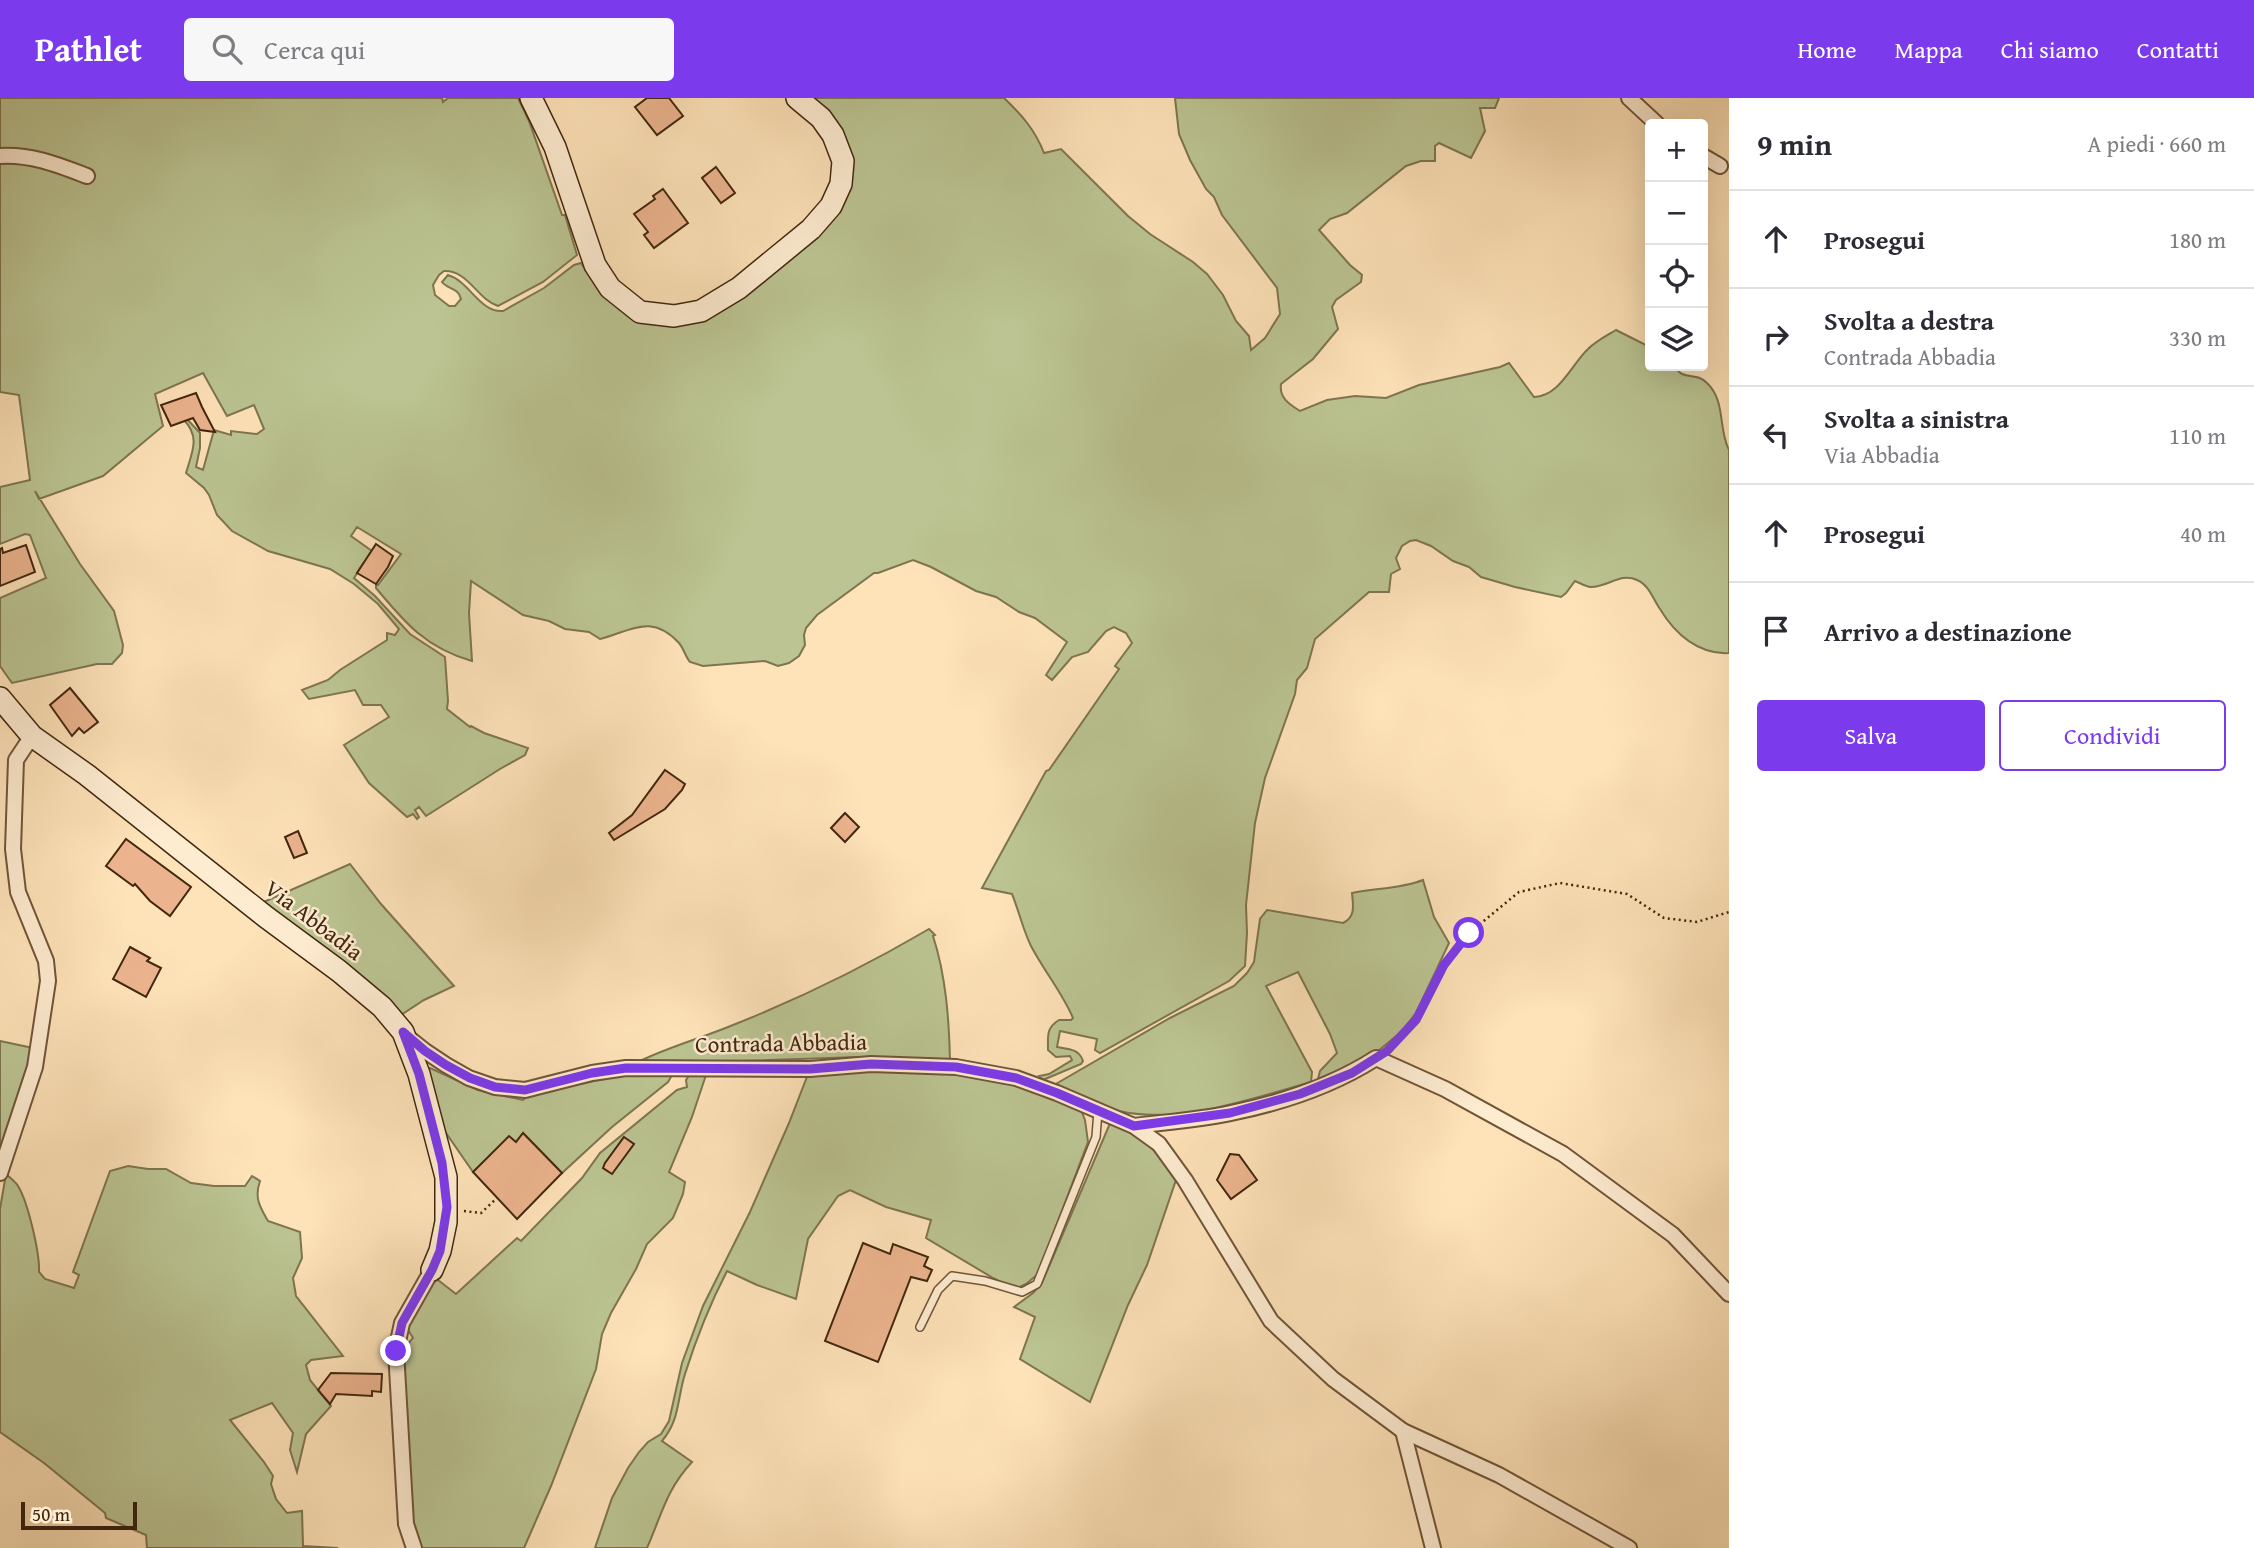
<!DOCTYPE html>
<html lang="it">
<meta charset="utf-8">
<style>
:root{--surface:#fff;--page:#f7f7f7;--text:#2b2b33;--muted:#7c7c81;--line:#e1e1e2;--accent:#7c3aed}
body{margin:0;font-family:"Gentium Book Plus",serif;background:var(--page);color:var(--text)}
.controls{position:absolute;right:21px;top:21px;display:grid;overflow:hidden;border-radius:7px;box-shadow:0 7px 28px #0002}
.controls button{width:63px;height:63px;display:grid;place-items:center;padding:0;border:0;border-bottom:2px solid var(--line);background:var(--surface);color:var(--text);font:35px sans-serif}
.scale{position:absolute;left:21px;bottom:18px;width:116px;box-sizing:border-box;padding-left:7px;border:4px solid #42260e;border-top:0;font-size:19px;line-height:24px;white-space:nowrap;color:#42260e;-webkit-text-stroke:5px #feecd1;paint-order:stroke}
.stop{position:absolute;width:21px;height:21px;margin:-16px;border:5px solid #7c3aed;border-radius:50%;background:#fff}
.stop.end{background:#7c3aed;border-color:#fff;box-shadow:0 2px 7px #0008}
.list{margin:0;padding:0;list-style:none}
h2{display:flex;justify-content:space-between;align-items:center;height:91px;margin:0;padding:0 28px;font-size:30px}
h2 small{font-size:23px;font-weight:400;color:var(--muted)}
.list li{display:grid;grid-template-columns:46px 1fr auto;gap:21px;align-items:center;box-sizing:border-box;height:98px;padding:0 28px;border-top:2px solid var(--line)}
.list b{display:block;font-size:26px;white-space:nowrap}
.list p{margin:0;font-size:23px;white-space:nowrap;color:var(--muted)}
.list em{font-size:23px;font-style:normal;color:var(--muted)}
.actions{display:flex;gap:14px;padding:21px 28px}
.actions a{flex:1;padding:16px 0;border:2px solid var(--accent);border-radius:7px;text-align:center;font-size:24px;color:var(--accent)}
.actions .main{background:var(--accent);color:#fff}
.icon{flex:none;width:38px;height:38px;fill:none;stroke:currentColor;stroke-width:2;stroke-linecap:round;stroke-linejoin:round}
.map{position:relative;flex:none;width:1729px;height:1450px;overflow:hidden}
header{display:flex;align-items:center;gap:42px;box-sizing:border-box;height:98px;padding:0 35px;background:var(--accent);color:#fff}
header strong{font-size:33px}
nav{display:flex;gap:38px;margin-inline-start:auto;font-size:24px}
.search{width:490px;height:63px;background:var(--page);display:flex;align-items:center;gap:18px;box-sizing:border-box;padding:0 24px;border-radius:7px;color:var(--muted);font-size:26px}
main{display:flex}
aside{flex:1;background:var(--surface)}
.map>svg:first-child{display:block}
.green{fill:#bbc492;stroke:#7e7550;stroke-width:2}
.building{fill:#ecb48e;stroke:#42260e;stroke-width:2}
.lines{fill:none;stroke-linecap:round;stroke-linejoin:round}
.lane-casing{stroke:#715538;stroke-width:10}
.street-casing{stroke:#715538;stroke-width:18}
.secondary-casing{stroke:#42260e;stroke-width:24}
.path{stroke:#42260e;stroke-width:2.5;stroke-dasharray:2 3.5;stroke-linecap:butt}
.lane{stroke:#feecd1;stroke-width:7}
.street{stroke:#feecd1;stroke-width:14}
.secondary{stroke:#feecd1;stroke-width:21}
.route{stroke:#7c3aed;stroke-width:9}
.labels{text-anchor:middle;stroke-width:5;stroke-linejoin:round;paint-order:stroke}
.street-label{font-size:23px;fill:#42260e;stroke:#feecd1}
</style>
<header>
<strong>Pathlet</strong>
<div class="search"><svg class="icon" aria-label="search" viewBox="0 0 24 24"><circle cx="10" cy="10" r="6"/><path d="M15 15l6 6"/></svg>Cerca qui</div>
<nav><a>Home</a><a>Mappa</a><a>Chi siamo</a><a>Contatti</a></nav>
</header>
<main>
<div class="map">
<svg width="1729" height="1450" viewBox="0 0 1729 1450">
<rect width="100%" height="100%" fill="#fee2b8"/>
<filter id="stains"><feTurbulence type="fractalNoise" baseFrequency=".00286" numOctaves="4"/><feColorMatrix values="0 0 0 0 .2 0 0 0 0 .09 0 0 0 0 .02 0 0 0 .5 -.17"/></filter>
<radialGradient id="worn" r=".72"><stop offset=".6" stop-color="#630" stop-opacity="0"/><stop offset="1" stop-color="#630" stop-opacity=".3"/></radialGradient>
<g class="green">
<path d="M0 0H442L443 4 448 0H518L529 23 562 117H565L577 157 543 184 498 208C477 201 468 172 444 173L439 177 433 187 435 197 449 208H455L461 201C459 190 447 191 442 184L448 177C469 183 480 215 503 213L544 190 574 167 581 165 598 191 643 213 712 204 847 90 811 0H1004C1022 17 1035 32 1044 55L1061 51 1128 118 1150 136 1193 164 1207 176 1223 197 1236 223 1249 238 1251 252 1265 240 1280 216 1277 190 1222 117 1214 99 1206 91 1190 62 1179 36 1175 0H1499L1495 10H1480L1485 33 1471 60 1439 45 1435 48V63H1421L1406 68 1347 115 1330 121 1319 132 1350 167 1362 177 1361 184 1336 202 1332 209 1338 231 1313 261 1281 286C1279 300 1289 306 1300 313L1327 302 1355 298 1386 300 1419 287 1500 269 1509 265 1534 299C1560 298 1571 267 1588 251 1596 243 1606 238 1616 232L1650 249V268H1674C1676 270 1678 274 1682 276 1691 280 1698 276 1707 285 1726 303 1718 331 1729 352V555C1699 557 1675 536 1660 511 1653 501 1649 487 1637 482 1620 474 1607 490 1590 489 1585 488 1580 485 1575 483L1566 495 1561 499 1515 489 1481 479 1469 469 1453 463 1431 448 1416 442 1410 443 1402 448 1396 460 1400 471 1391 476 1389 494H1369L1315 541 1307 570 1297 582 1295 596 1265 680 1255 725 1246 807 1247 835 1245 868 1229 883 1100 955 1095 952 1097 941 1060 933 1057 949C1069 951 1079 951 1083 963L1081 966 1043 982 1039 978 1049 976 1072 962 1070 958 1056 959 1048 952C1048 938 1046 930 1059 922H1071L1073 920C1062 894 1044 873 1031 848 1023 832 1019 813 1012 796L982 790 1046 673 1049 672 1119 571 1115 568 1132 545 1126 535 1114 529 1106 533 1088 554 1072 559 1052 582 1046 577 1067 544 1035 520 1019 514 996 499 976 493 931 469 913 462 878 475H874L817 517 806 530 804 537 805 547 799 558 789 565 778 568 765 563 703 568 690 564C685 558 684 551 679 545 651 515 631 533 600 541L589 534 565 531 549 523 523 517 471 483 469 515 472 563C426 550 405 525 376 490V486L378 487 401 456 357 429 351 438 372 453 354 480 375 498 410 536 445 559 448 603 447 611 470 629 471 628 484 635 528 650 525 657 500 671 426 718 419 709 415 712 419 719 417 721 413 716 407 719 369 685 344 647 389 619 381 607H363L355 592 309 601 302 592 328 582 340 572 387 542V535L395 537 399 531 378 506 354 486 330 471 268 453 232 433 217 417 209 397 204 390 186 375C192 354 201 339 183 321L186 320 200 335V350L196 369 203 372 214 332 231 337V333L257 336 264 331 254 307 227 318 203 275 155 296 163 328 103 378 39 401 35 393 80 466 114 513 123 547 122 555 112 566H97L12 585 0 568V500L46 480 30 437 25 436 0 446V389L30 382 19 297 0 294Z"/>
<polygon points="350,766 381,806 454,888 424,902 401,917 259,806"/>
<path d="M1423 782 1434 819 1449 845 1416 915 1401 934 1372 958 1318 981 1320 973 1337 955 1330 936 1298 874 1266 888 1312 974 1311 984C1254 1000 1179 1027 1119 1013 1097 1008 1075 996 1054 987L1170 920 1234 888 1247 875 1254 864 1260 821 1267 812 1343 825C1356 819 1353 807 1352 795 1376 790 1400 791 1423 782Z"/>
<path d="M929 831 935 837 933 838C946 878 949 921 950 963L858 959 741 963 638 964C668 949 702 940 733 927 801 900 866 868 929 831Z"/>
<polygon points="0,943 33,950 0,1051"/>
<polygon points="430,970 478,992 523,1002 529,997 617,978 669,977 671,979 668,984 612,1029 562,1075 523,1035 516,1044 503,1045 473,1074 444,1032 428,972"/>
<path d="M810 971 942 973 1021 986 1081 1012 1085 1022 1088 1044 1038 1176 1026 1186 1015 1191 993 1180 926 1140 931 1122 886 1109 850 1092 838 1098 808 1141 796 1201 757 1187 727 1173C710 1206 696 1241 685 1276 677 1301 680 1322 662 1343L692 1364C666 1392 662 1416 647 1450H595L612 1400 628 1370 639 1354 648 1344 661 1336 669 1323 682 1265 703 1208 750 1114 789 1025Z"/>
<polygon points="707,974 692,1019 669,1074 685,1084 683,1096 673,1120 647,1146 636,1171 611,1215 602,1236 596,1271 551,1388 524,1450 414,1450 399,1250 407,1247 413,1240 407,1230 432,1184 438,1182 456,1196 517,1140 521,1143 582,1080 600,1055 677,992 687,989 686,982 690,976"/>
<path d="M1111 1023C1136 1037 1164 1054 1176 1082L1147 1167 1128 1207 1090 1304 1020 1261 1035 1219 1014 1209 1033 1195 1042 1185Z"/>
<path d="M128 1068 148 1071H166L191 1085 214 1088H245L252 1078 260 1083C254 1100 260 1109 268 1123L300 1134 302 1160 293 1180 296 1198 343 1258 311 1262 306 1267 310 1282 331 1308 306 1336 297 1374 290 1352 293 1335 272 1305 230 1322 264 1364 273 1378 271 1386 276 1401 287 1415 302 1413 303 1448 338 1450H147L146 1437 106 1420 105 1415 44 1365 0 1334V1111L6 1076C10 1080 15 1083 18 1088 28 1104 40 1156 39 1174L45 1181 74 1190 79 1177 73 1174 110 1073Z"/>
</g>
<g class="building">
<polygon points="647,0 669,0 683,18 657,37 635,9"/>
<polygon points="716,69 735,95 721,105 702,80"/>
<polygon points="663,91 688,125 654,150 644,137 648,134 634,116 655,101 653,98"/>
<polygon points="196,295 202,309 215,334 200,332 193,320 171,328 161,307"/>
<polygon points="376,446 393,458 388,469 376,486 357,475"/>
<polygon points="26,447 35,474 0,488 0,451 2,450 3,455"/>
<polygon points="70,590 98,624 84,635 79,630 72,638 50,607"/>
<polygon points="665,672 685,686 682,692 665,711 614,742 609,735 632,717"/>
<polygon points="845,715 859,729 845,744 831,730"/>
<polygon points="298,733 307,755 294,760 285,739"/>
<polygon points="126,741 191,789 170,818 150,803 135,786 133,788 106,768"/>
<polygon points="130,849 150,860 147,863 161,870 146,899 113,881"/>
<polygon points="523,1035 562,1075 517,1121 473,1074 509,1038 516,1044"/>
<polygon points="624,1039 634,1046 612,1076 603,1070 605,1065"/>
<polygon points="1230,1056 1239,1057 1257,1082 1231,1101 1217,1082"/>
<polygon points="863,1145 890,1156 893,1146 928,1159 924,1168 932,1172 927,1183 911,1179 878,1264 825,1243"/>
<polygon points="331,1275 382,1276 381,1294 372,1293 372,1298 336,1296 330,1306 318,1292"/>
</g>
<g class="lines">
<g class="lane-casing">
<polyline id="lane" points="920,1229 938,1192 952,1178 985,1183 1022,1194 1037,1186 1096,1039 1098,1013"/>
</g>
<g class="street-casing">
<g id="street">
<polyline points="1629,0 1657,26"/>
<path d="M0 58C31 56 58 67 87 78"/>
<polyline points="1703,58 1720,68"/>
<polyline points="406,938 425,953 446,967 469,980 495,989 525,992 592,975 626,970 810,971 871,966 956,969 1016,980 1057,995 1134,1028 1159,1046 1185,1082 1271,1223 1333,1281 1403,1333 1499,1377 1629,1450"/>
<path d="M1134 1028C1166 1024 1199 1022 1231 1015 1280 1005 1334 987 1376 960L1445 991 1563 1056 1673 1137 1729 1196"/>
<polyline points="0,1075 35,969 48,883 46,863 18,794 13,751 16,662 32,638"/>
<polyline points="1403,1333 1433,1450"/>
<polyline points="414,1450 406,1426 396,1253 402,1225 432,1172"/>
</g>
</g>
<g class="secondary-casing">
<g id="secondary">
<polyline points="531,0 555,49 595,167 610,190 640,214 674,218 701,213 739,190 811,131 831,108 841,86 843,63 833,37 821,20 797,0"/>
<polyline points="0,600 32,638 87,677 266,819 339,873 382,909 403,934 419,976 446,1079 446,1124 440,1153 432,1172"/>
</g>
</g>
<g class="path">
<polyline points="1390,950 1416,922 1444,867 1469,835 1519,794 1560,785 1627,796 1664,820 1697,824 1729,814"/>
<polyline points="464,1113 481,1115 497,1100"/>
</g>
<use href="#lane" class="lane"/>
<use href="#street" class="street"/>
<use href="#secondary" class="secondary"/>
</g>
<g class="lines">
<polyline class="route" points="396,1253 402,1225 432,1172 440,1153 447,1109 442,1065 419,976 403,934 425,953 446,967 470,980 495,989 525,992 592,975 626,970 810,971 871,966 956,969 1016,980 1057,995 1134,1028 1230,1015 1300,996 1352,975 1387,953 1416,922 1444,867 1469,835"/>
</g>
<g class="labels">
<g class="street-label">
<text transform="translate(314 822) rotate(37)" y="8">Via Abbadia</text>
<text transform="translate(781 945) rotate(-1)" y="8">Contrada Abbadia</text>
</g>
</g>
<rect width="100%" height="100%" filter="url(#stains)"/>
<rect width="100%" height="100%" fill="url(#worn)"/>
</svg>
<div class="controls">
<button>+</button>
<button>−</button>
<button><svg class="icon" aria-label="locate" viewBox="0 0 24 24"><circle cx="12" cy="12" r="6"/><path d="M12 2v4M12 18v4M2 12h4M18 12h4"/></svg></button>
<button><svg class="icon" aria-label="layers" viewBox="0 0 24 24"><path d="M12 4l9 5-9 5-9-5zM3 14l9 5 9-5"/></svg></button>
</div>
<div class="scale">50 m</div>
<div class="stop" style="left:1469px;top:835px"></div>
<div class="stop end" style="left:396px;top:1253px"></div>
</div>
<aside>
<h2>9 min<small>A piedi · 660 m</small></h2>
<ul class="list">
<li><svg class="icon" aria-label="ahead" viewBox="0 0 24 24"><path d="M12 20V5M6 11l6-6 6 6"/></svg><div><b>Prosegui</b></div><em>180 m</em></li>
<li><svg class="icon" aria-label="right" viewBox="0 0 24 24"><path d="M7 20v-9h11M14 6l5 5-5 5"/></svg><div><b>Svolta a destra</b><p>Contrada Abbadia</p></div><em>330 m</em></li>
<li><svg class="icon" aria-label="left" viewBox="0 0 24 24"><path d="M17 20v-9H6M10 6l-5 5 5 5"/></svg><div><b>Svolta a sinistra</b><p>Via Abbadia</p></div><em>110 m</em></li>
<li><svg class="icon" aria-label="ahead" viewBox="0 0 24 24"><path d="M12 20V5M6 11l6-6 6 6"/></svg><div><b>Prosegui</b></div><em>40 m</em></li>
<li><svg class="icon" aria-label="arrive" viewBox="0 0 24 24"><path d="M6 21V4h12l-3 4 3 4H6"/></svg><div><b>Arrivo a destinazione</b></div></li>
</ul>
<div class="actions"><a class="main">Salva</a><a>Condividi</a></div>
</aside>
</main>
